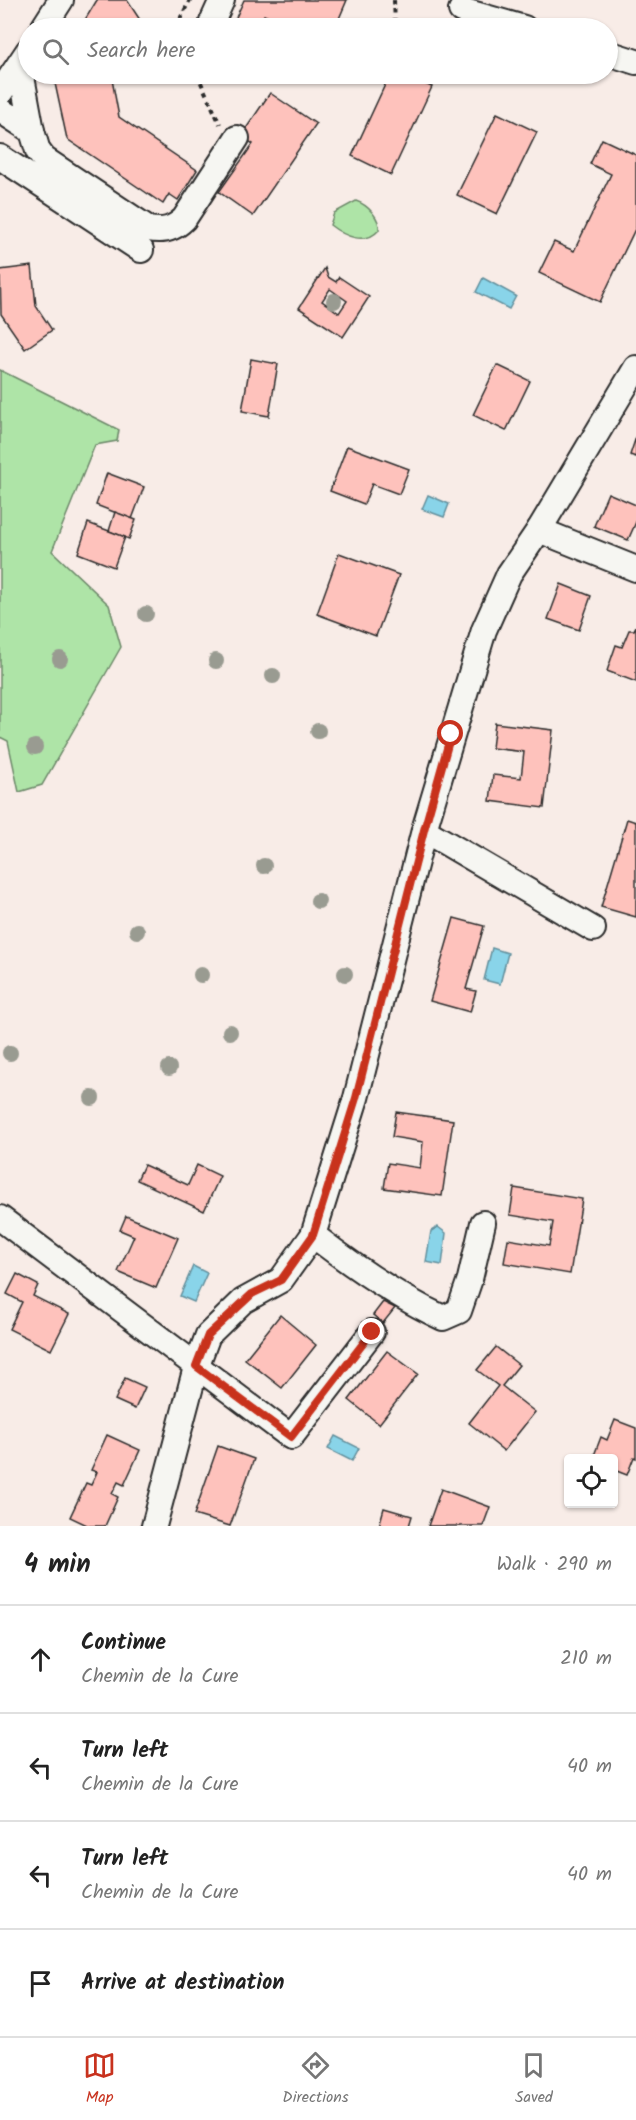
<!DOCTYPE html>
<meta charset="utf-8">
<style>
:root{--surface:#fff;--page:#f6f6f6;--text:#222;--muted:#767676;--line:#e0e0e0;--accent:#c8321e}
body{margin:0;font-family:Kalam,sans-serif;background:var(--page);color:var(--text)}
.controls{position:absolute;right:18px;bottom:18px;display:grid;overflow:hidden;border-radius:6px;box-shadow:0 2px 4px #0004}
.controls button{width:54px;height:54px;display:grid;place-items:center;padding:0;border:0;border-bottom:2px solid var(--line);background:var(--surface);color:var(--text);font:30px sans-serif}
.stop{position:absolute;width:18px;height:18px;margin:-14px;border:4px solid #c8321e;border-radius:50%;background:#fff}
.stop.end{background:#c8321e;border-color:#fff;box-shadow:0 2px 6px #0008}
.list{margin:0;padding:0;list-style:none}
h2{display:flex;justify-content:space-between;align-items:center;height:78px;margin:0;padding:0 24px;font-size:26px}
h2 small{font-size:20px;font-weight:400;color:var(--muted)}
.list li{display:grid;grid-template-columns:39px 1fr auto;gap:18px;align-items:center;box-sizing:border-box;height:108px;padding:0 24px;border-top:2px solid var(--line)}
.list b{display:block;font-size:22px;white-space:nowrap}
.list p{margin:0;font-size:20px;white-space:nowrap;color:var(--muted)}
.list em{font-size:20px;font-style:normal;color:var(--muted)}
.icon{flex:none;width:33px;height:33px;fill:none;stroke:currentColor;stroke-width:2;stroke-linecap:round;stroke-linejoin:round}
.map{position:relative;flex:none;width:636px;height:1526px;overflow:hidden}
.search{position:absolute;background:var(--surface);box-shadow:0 2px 4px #0004;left:18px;right:18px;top:18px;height:66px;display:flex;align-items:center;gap:15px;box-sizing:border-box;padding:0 21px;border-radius:33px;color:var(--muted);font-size:22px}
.sheet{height:510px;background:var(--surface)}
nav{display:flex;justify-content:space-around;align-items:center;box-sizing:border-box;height:84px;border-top:2px solid var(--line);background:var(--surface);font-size:16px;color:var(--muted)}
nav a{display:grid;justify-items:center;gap:3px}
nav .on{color:var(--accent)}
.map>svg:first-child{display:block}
.green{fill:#aee4a7;stroke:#6c8869;stroke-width:1.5}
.water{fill:#89d4e9;stroke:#63909d;stroke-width:1.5}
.building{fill:#fec2bc;stroke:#2b2b2b;stroke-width:1.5;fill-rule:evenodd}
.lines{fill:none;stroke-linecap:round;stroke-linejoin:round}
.minor-casing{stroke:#2b2b2b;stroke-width:28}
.path{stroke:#2b2b2b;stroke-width:4;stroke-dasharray:4.5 4.5;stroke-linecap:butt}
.minor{stroke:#f6f6f2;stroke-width:24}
.tree{fill:#999b91}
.route{stroke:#c8321e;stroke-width:8}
</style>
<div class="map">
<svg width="636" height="1526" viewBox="0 0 636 1526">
<rect width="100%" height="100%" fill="#f8ece7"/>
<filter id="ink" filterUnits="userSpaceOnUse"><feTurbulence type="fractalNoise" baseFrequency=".0167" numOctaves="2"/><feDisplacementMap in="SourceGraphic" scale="12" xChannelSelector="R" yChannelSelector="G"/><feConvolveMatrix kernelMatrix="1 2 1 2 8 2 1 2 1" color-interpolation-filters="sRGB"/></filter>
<g filter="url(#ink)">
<g class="green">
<path d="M356 201C368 205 380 218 379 230 365 246 344 236 330 225L334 213Z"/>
<polygon points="0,370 119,430 117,441 95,445 52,551 109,605 121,647 42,785 19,792 8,741 0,737"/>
</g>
<g class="water">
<polygon points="483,278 516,296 509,309 476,292"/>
<polygon points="428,495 449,504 444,517 422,509"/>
<polygon points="492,948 508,953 500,984 484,980"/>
<polygon points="438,1227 446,1233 442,1265 426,1262 431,1231"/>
<polygon points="193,1266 207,1273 194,1302 180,1296"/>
<polygon points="335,1436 359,1448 352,1461 328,1449"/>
</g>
<g class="building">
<polygon points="97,0 127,0 142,23 138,28 80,28"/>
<polygon points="244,0 347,0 335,28 294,28 264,15 258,28 243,28 233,24"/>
<polygon points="53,74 111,74 119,117 197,170 178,200 169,194 163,204 67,139"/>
<polygon points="390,74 402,74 432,87 391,175 352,156"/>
<polygon points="270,93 316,124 253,216 219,192 253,144 241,136"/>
<polygon points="497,113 537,132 497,214 457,195"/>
<polygon points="602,139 636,155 636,227 600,302 539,273 554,242 574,251 611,174 590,164"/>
<polygon points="32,266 36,306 52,330 25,349 1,314 0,270"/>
<path d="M325 268 328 277 336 282 339 277 369 297 343 337 299 308ZM330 289 347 301 339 313 322 301Z"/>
<polygon points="251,359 278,364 269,416 242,411"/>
<polygon points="497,365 530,381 506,431 473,415"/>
<polygon points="636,437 636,457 630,455"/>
<polygon points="347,446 409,469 399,494 372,484 364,504 330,491"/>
<polygon points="107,473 144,487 132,519 96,505"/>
<polygon points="608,493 636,505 636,522 628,540 594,526"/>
<polygon points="115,512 136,520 129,539 109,531"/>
<polygon points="88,523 125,537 114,567 78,553"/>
<polygon points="339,553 399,575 376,636 317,614"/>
<polygon points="561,584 591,596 579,630 548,619"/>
<polygon points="636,626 636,682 607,671 616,645 622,647 629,630 634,630"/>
<polygon points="495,723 553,730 544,808 490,801 493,775 521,778 524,752 492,748"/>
<polygon points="627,819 636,822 636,917 601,907"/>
<polygon points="454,918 484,926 466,989 476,991 470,1012 430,1001"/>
<polygon points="396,1112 453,1120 442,1196 384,1188 388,1163 420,1168 423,1142 392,1137"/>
<polygon points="144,1165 188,1185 197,1165 220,1176 204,1211 137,1180"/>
<polygon points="514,1188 582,1199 570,1274 504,1263 508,1239 549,1246 553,1222 510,1215"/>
<polygon points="126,1216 178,1238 156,1288 118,1272 134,1236 120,1230"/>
<polygon points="17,1274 38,1285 33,1296 69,1314 51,1350 9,1329 22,1302 7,1294"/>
<polygon points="383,1302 395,1308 383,1323 373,1315"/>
<polygon points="280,1315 316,1345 282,1388 245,1359"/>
<polygon points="496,1347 519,1365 502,1386 535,1412 504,1451 469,1423 498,1386 477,1370"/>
<polygon points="387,1351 418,1374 379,1424 349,1400"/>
<polygon points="125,1378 145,1387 135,1409 115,1400"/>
<polygon points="615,1420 636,1428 636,1458 634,1457 627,1475 614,1470 614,1458 593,1458 601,1437 607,1440"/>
<polygon points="107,1435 140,1450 124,1485 118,1482 112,1494 118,1497 105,1526 89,1526 70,1517 86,1483 91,1485 97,1472 91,1470"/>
<polygon points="218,1446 254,1459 230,1526 194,1515"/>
<polygon points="441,1489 490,1507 483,1526 428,1526"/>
<polygon points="384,1508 412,1516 409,1526 379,1526"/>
</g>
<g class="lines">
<g class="minor-casing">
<g id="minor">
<polyline points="461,10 524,28"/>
<polyline points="212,22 222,0"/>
<polyline points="43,28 61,0"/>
<polyline points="608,53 636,62"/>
<polyline points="0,93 28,51"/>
<polyline points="0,110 32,131 22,77 18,68"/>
<path d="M32 131 38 151 44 159 149 229C163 232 174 229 184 219L237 138"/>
<polyline points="0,157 141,250"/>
<polyline points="539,530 636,569"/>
<polyline points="424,830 593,929"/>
<polyline points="0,1218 291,1437 372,1332"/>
<path d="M313 1235C353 1266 398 1297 443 1318L459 1311 470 1279 483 1223"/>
<polyline points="154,1526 196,1367 208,1335 243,1301 281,1280 313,1235 356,1098 424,830 484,630 509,574 539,530 636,368"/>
</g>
</g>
<g class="path">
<polyline points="394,0 395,25"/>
<polyline points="180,28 181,17 190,0"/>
<polyline points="197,74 220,124"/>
</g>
<use href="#minor" class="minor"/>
</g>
<g class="tree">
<circle cx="334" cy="301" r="8"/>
<circle cx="146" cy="614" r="8"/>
<circle cx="60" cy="659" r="8"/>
<circle cx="216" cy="661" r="8"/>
<circle cx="273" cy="676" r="8"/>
<circle cx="318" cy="731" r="8"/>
<circle cx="35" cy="747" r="8"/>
<circle cx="264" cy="866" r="8"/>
<circle cx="318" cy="901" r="8"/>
<circle cx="137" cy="931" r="8"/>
<circle cx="345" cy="974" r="8"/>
<circle cx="201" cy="975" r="8"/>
<circle cx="230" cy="1032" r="8"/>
<circle cx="10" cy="1053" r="8"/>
<circle cx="169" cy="1068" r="8"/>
<circle cx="92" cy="1098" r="8"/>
</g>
</g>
<g class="lines" filter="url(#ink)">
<polyline class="route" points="372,1332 291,1437 196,1366 208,1335 252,1294 281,1280 313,1235 356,1098 424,830 451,734"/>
</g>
</svg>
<div class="controls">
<button><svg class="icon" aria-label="locate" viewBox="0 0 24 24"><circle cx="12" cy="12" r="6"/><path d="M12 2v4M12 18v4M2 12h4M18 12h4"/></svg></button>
</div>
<div class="stop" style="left:451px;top:734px"></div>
<div class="stop end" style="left:372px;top:1332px"></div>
<div class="search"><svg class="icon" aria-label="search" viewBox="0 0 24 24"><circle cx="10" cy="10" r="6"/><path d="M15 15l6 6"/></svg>Search here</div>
</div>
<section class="sheet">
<h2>4 min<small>Walk · 290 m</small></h2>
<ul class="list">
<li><svg class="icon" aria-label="ahead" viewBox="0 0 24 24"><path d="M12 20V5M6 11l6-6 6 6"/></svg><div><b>Continue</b><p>Chemin de la Cure</p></div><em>210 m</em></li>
<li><svg class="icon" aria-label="left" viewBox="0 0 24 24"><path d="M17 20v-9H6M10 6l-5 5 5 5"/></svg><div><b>Turn left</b><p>Chemin de la Cure</p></div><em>40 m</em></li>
<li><svg class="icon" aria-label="left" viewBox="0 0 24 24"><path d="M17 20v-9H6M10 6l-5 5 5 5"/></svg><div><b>Turn left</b><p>Chemin de la Cure</p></div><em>40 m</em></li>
<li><svg class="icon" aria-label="arrive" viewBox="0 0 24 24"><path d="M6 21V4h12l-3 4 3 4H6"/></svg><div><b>Arrive at destination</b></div></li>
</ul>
</section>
<nav>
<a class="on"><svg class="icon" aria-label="map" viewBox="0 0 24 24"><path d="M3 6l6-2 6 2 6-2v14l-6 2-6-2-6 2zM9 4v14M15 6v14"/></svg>Map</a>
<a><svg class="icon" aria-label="directions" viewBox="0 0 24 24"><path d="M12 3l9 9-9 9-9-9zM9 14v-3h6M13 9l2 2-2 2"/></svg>Directions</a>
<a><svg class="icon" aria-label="saved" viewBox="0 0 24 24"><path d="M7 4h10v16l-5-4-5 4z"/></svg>Saved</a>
</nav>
